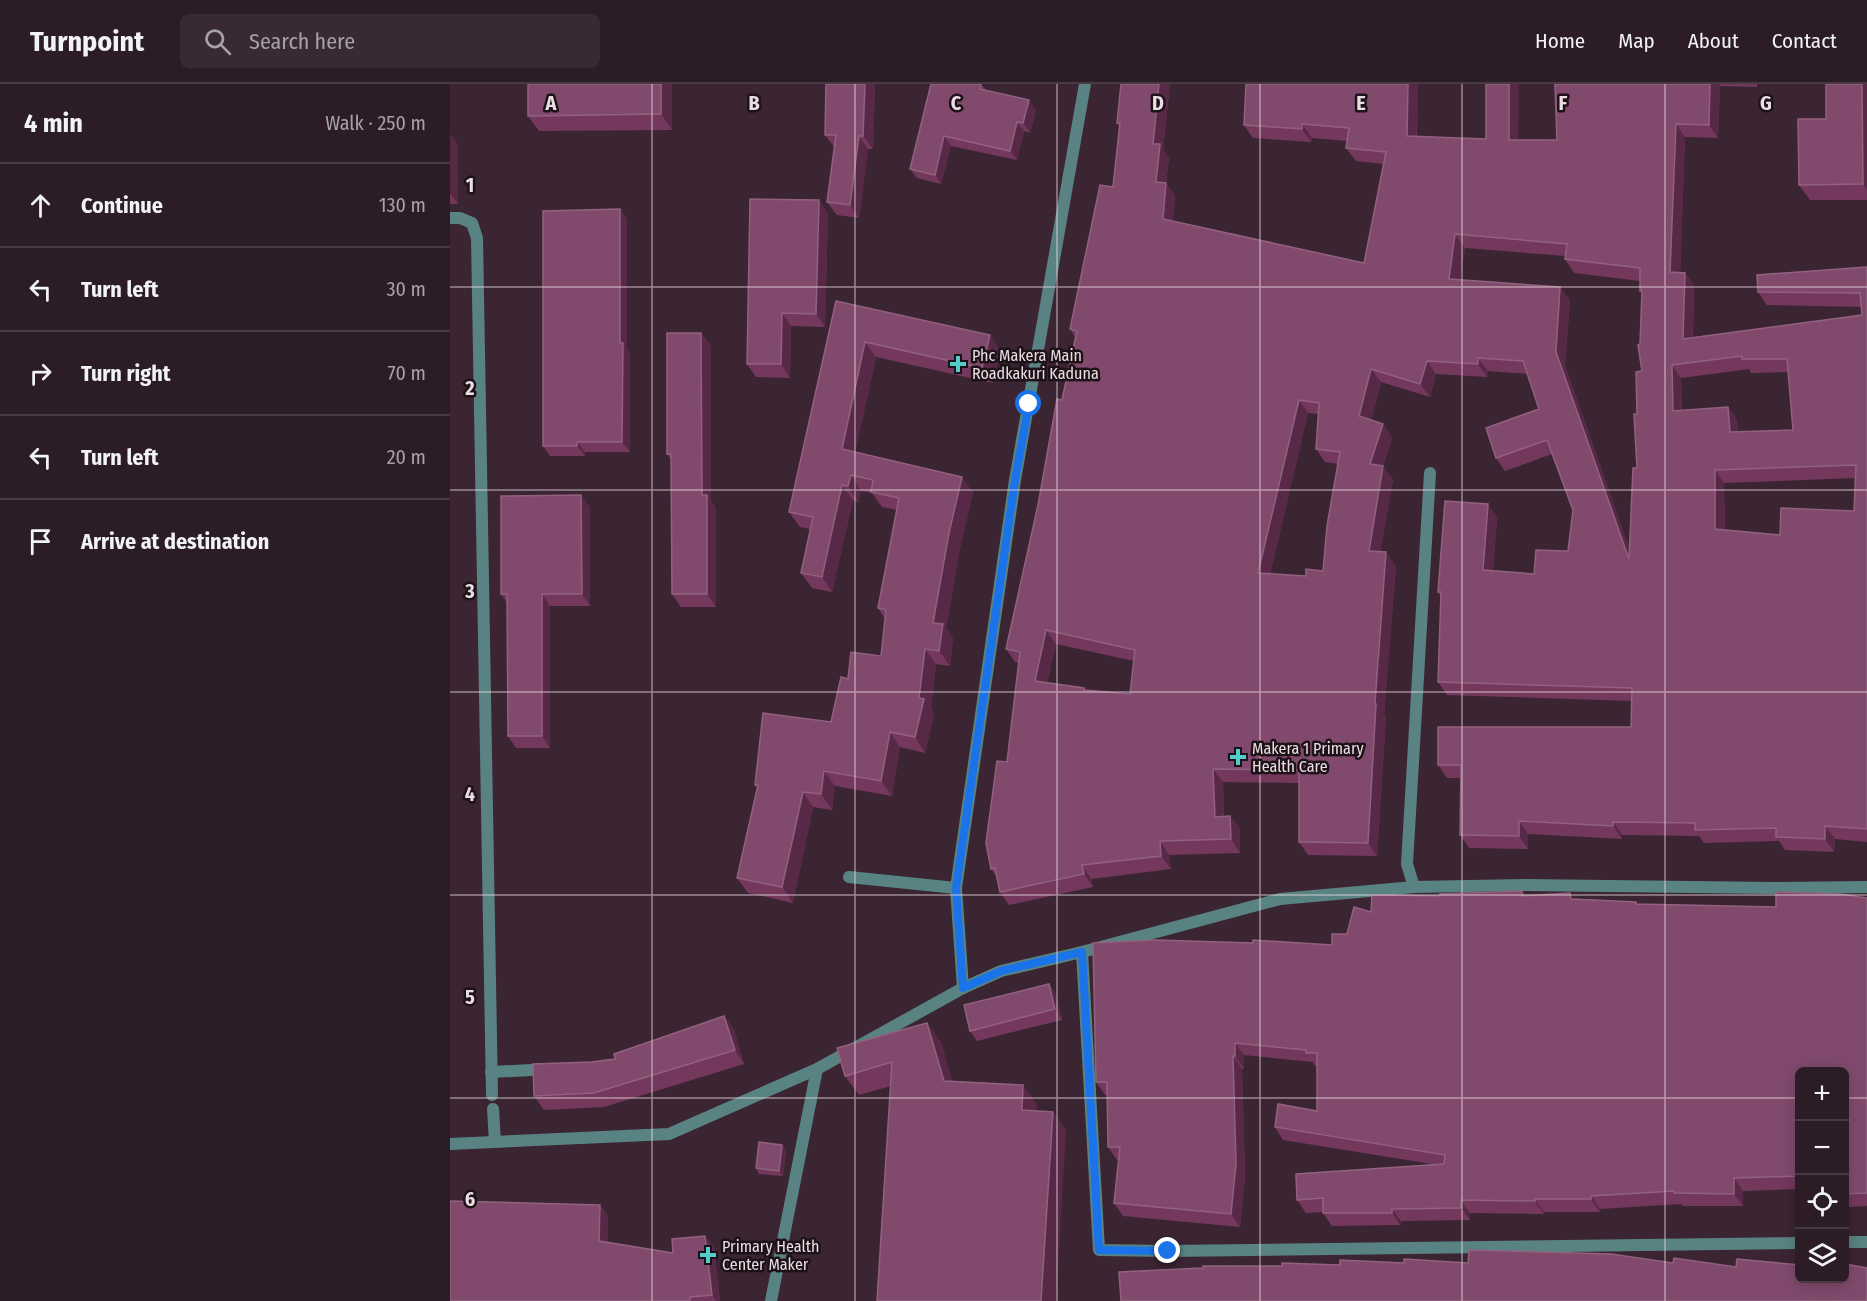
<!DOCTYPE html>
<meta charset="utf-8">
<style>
:root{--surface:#2c1c26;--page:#382932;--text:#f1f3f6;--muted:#a6a1a7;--line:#483a43}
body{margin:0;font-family:"Fira Sans Condensed",sans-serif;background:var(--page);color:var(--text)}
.controls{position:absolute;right:18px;bottom:18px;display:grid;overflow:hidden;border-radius:9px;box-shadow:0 3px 15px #0003}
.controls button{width:54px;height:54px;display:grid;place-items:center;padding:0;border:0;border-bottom:2px solid var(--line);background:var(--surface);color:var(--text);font:30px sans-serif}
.stop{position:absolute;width:18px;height:18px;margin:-14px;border:4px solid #1a73e8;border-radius:50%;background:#fff}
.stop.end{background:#1a73e8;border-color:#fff;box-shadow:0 2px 6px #0008}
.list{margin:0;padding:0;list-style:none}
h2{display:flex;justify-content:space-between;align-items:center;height:78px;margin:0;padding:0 24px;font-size:26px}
h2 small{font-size:20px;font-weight:400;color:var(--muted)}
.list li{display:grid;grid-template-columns:39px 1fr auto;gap:18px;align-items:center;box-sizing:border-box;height:84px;padding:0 24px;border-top:2px solid var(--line)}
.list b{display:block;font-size:22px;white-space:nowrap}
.list em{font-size:20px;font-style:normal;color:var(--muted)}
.icon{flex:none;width:33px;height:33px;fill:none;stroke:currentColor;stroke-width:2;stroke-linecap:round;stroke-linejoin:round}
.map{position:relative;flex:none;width:1417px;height:1217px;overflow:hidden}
header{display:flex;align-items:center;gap:36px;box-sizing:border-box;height:84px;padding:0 30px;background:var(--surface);border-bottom:2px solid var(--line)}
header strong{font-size:28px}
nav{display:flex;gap:33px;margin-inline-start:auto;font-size:21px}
.search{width:420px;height:54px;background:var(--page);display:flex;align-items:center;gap:15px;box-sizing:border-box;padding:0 21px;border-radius:9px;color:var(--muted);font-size:22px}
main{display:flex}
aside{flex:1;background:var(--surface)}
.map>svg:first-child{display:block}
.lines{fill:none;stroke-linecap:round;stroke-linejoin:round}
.lane{stroke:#598382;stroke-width:12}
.street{stroke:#598382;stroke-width:12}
.wall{fill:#74385d;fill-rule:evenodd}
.shaded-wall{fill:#582946}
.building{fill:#814a6c;stroke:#92617f;stroke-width:1.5;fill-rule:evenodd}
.route{stroke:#1a73e8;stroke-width:8}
.grid{fill:none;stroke:#ecdde5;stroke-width:1.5;stroke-opacity:0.55}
.poi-dot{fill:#52cdcc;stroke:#1c1217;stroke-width:2}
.labels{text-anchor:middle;stroke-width:5;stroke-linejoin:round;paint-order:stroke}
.poi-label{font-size:16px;fill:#ecdde5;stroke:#1c1217;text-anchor:start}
.grid-label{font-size:20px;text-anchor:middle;font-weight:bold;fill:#ecdde5;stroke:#1c1217;stroke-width:5;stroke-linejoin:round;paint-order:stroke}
</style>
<header>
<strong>Turnpoint</strong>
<div class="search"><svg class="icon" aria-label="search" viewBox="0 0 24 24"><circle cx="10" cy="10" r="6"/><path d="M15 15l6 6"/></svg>Search here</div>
<nav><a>Home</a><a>Map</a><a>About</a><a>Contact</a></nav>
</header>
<main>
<aside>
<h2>4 min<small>Walk · 250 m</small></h2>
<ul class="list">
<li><svg class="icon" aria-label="ahead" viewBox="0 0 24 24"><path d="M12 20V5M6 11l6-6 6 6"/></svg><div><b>Continue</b></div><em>130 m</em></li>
<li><svg class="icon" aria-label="left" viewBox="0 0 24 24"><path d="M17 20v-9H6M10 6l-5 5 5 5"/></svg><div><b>Turn left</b></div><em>30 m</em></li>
<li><svg class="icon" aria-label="right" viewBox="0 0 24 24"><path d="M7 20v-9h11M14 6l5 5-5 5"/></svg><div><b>Turn right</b></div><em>70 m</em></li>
<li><svg class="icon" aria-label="left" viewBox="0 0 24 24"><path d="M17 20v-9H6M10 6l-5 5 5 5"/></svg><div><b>Turn left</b></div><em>20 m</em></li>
<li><svg class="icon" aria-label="arrive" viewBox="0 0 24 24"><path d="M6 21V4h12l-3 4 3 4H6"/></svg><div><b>Arrive at destination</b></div></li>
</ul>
</aside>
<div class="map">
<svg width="1417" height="1217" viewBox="0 0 1417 1217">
<rect width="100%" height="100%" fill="#3b2532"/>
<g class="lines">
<g class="lane">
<polyline points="0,134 10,134 22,139 27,154 42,1011"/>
<polyline points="41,988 100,985"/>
<polyline points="43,1025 45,1058"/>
</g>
<g class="street">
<polyline points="399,793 506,804"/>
<polyline points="964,803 957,780 980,389"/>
<polyline points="632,868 649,1166 718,1167 1350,1159"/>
<polyline points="513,904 506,804 565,396 635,0"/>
<polyline points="0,1060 219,1050 367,985 513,904 551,887 632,868 830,815 964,803 1075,801 1324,804 1417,803"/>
<polyline points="1394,1158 1417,1158"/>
<polyline points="321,1217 367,985"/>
</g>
</g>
<g class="wall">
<polygon points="78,0 222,0 222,46 89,47 78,32"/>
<polygon points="425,0 423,65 418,65 409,134 387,131 377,118 385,64 375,51"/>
<polygon points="531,0 536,6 586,26 580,49 574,47 567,76 501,62 491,100 467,94 460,85"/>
<path d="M671 0H720L713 65 719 74 716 99 725 112 723 137 914 179 933 80 906 77 896 64 897 57 862 54 861 58 803 54 794 41 968 0 967 52 1036 55 1107 56 1105 0H1307V3L1270 2 1268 54 1235 53 1230 189H1235L1244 202 1243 253 1412 231 1411 223 1317 221 1308 208 1417 183V758L1385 755 1384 768 1335 766 1329 757 1254 759 1249 752 1172 751V755L1078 750V765L1019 764 1010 751V694H997L988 681 1181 643V617L997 611 988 598 991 512 988 508 1047 433 1043 487 1084 490 1118 467 1123 426 1102 370 1055 387 1046 374 1089 325 1078 290 1038 287 1037 293 986 290 980 313 931 298 921 336 933 340 942 354 933 382 943 396 930 468 946 482 934 631 936 633 927 772 858 771 849 758V699L773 698 774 732H780L790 745V769L719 771 721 785 641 795 643 803 559 821 550 808 546 792 541 785 557 678 569 579 565 578 556 565 625 253 620 245 663 103 669 42 667 39ZM1015 164 1116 172 1115 175 1124 189 1190 197V207L1192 210 1190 260 1192 287 1187 330V384L1179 464 1115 281 1120 217 1110 203 1010 196ZM1299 285 1301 289 1338 288 1343 346 1288 348 1287 336 1278 323 1232 327 1231 294ZM858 329 869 330 866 365 875 378 888 380 873 487 856 492 820 490ZM1406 394 1404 427 1330 451 1275 446 1274 399ZM606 560 684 577 680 610 636 606 597 599Z"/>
<polygon points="1376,0 1416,0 1417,1 1417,116 1360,116 1349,101 1376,35"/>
<polygon points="0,50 8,61 8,120 0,120"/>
<polygon points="170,125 177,136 177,266 180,269 180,368 135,368 135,372 100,372 93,362"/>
<polygon points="378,129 375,243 341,242 340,294 306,293 297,280"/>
<polygon points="386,217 550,266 543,299 426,273 405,368 523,408 510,464 496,544 503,555 500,582 486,580 481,624 484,630 475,669 450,663 442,712 385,702 382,726 363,723 343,819 298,809 287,794 307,704 305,701 381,638 398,595 431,572 435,535 428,524 447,426 432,423 422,409 411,407 408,418 403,416 382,508 362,504 351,489 360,445 350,443 339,428"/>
<polygon points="251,249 261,262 261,417 266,424 266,523 231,523 222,510 221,375 217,370"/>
<polygon points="140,423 140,522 100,522 100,664 66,664 58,652 57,519 51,510"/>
<polygon points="1072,807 1076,812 1186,818 1187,820 1326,823 1417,814 1417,1122 1399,1123 1395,1115 1395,987 1350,987 1350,1105 1293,1107 1293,1122 1233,1122 1231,1120 1150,1125 1150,1128 1094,1128 1094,1130 1020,1129 1020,1136 951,1137 950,1141 882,1142 873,1129 873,1128 856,1129 847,1116 988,1081 833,1056 825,1043 867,1027 867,982 865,982 863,978 794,971 794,985 792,985 795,1093 790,1143 673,1132 664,1119 668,1076 667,1076 658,1063 657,1011 655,1011 646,998 882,861 897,850 921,828 990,812"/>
<polygon points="606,910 612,936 527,957 520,947"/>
<polygon points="274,932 284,946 294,980 154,1023 94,1026 84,1012 141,978 165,975"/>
<polygon points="491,958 502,997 573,1001 587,1021 586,1027 603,1028 616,1047 441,1002 409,1011 395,992"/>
<polygon points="332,1061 336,1066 333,1092 309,1090 306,1084"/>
<polygon points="150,1121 158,1132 158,1158 223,1169 264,1163 270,1217 0,1217"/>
</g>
<g class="shaded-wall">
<polygon points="211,0 222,0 222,46 211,30"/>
<polygon points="415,0 425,0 423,65 413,52"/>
<polygon points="709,0 720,0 713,65 719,74 716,99 725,112 722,148 713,135 706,98 703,60"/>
<polygon points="958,0 968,0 966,65 957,52"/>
<polygon points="1059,0 1069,0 1068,69 1059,56"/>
<polygon points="1260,0 1269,0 1270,2 1268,54 1259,41"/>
<polygon points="1412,0 1417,1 1417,106 1413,100"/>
<polygon points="579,16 586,26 580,49 573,39"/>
<polygon points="567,38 574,47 567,76 560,67"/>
<polygon points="852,40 862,54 861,58 852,45"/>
<polygon points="1226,40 1235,53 1230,202 1220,188"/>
<polygon points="0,50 8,61 8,120 0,110"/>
<polygon points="409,52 418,65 409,134 400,121"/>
<polygon points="494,52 501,62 491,100 485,91"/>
<polygon points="369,116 378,129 375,243 366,230"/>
<polygon points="170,125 177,136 177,266 180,269 180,368 172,358 170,259"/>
<polygon points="1005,150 1015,164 1008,208 999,195"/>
<polygon points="1235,189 1244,202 1242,268 1233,255"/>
<polygon points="1110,203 1120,217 1115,281 1188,489 1179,475 1106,268"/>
<polygon points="332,229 341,242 340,294 331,280"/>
<polygon points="251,249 261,262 261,417 266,424 266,523 257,510 252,411"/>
<polygon points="540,251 550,266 543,299 532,284"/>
<polygon points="415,258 426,273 402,381 392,365"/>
<polygon points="1028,274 1038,287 1037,293 1028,280"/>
<polygon points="977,277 986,290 980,313 970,300"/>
<polygon points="1222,281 1231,294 1232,340 1223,327"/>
<polygon points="921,285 931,298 919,345 909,332"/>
<polygon points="849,316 858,329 817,502 808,489"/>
<polygon points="1278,323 1287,336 1289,362 1280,348"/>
<polygon points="933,340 942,354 929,393 920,380"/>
<polygon points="127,358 135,368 135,372 127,362"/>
<polygon points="933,382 943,396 928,480 919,467"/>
<polygon points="1265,386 1274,399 1275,458 1265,445"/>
<polygon points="401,391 411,407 408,418 398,402"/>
<polygon points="512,393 523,408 510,464 496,544 503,555 500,582 489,567 483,539 499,449"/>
<polygon points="392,401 403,416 382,508 372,493"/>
<polygon points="131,411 140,423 140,522 132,510"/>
<polygon points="1038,420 1047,433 1042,499 1033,486"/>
<polygon points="936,468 946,482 934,631 936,633 927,772 918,759 925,619"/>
<polygon points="92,510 100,522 100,664 92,652"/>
<polygon points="596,546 606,560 594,610 585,597"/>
<polygon points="475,565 486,580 481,624 484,630 475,669 465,653"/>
<polygon points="440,648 450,663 442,712 431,697"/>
<polygon points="763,685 773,698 774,746 765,733"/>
<polygon points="374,687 385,702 382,726 371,710"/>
<polygon points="353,708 363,723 343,819 332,803"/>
<polygon points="780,732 790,745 790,769 781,755"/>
<polygon points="1069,737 1078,750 1078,765 1069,752"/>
<polygon points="1163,738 1172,751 1172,755 1163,742"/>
<polygon points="1375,742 1385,755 1384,768 1375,755"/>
<polygon points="710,757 719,771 721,785 711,772"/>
<polygon points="632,781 641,795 643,803 634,790"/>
<polygon points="599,900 606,910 612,936 605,925"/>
<polygon points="274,932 284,946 294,980 285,966"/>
<polygon points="477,939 491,958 508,1016 494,997"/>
<polygon points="785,959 794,971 794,985 785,972"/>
<polygon points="783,972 792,985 795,1093 790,1143 781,1130"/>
<polygon points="573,1001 587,1021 585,1045 572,1026"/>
<polygon points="603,1028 616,1047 606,1217 591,1217"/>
<polygon points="332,1061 336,1066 333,1092 329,1087"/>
<polygon points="1284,1094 1293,1107 1293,1122 1284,1110"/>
<polygon points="1141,1112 1150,1125 1150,1128 1141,1115"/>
<polygon points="1085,1115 1094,1128 1094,1130 1085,1117"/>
<polygon points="1011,1116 1020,1129 1020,1136 1011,1124"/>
<polygon points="150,1121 158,1132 158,1169 149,1157"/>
<polygon points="942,1125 951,1137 950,1141 942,1129"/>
<polygon points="255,1152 264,1163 270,1217 266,1217 262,1211"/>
</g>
<g class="building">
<polygon points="78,0 211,0 211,30 78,32"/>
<polygon points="376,0 415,0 413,52 409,52 400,121 377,118 386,51 375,51"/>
<polygon points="481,0 531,0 530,5 579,16 573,39 567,38 560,67 494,52 485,91 460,85"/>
<path d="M671 0H709L703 60H710L706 98 716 99 713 135 914 179 936 68 896 64 899 44 852 40V45L794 41 796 0H958L957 52 1036 55V0H1059V56H1107L1105 0H1260L1259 41 1226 40 1220 188 1235 189 1233 255 1412 231 1410 209 1308 208 1307 191 1417 183V745L1375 742V755L1326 753V744L1245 746V739L1163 738V742L1069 737V752L1010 751 1011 681H988V643H1181L1182 604 988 598 991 508H988L995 417 1038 420 1033 486 1084 490 1086 466 1118 467 1123 426 1097 356 1046 374 1036 344 1089 325 1073 277 1028 274V280L977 277 970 300 921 285 909 332 933 340 920 380 933 382 919 467 936 468 925 619 926 620 918 759 849 758V686L763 685 765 733 780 732 781 755 710 757 711 772 632 781 634 790 550 808 545 784 541 785 536 759 547 677 557 678 570 568 556 565 588 421 607 315 612 316 627 247 620 245 650 101 663 103 670 39H667ZM1005 150 1117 160 1115 175 1190 184V207H1192L1190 260 1188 261 1192 287 1186 288 1187 330H1184L1187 384H1183L1179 475 1106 268 1110 203 999 195ZM1292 272V275H1337L1343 346 1280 348 1278 323 1223 327 1222 281ZM849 316 869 319 866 365 890 368 877 442 873 487 856 485V492L808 489ZM1406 381 1404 427 1331 424 1330 451 1265 445V386ZM596 546 685 566 680 610 634 606V604L585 597Z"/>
<polygon points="1376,0 1412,0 1413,100 1349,101 1348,35 1376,35"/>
<polygon points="300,115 369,116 366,230 332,229 331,280 297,280"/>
<polygon points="170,125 170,259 173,259 172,358 127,358 127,362 93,362 93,127"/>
<polygon points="386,217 540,251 532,284 415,258 392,365 512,393 499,449 483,539 493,540 489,567 475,565 469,614 474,615 465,653 440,648 431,697 374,687 371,710 353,708 332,803 287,794 308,701 305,701 313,629 381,638 391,593 398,595 401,568 431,572 436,526 428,524 449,414 421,408 423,396 401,391 398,402 392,401 372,493 351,489 363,433 339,428"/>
<polygon points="217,249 251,249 252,411 257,411 257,510 222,510 221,370 217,370"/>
<polygon points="131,411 132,510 92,510 92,652 58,652 57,510 51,510 51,412"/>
<polygon points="1072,807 1072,812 1120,809 1121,815 1186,818 1186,820 1326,823 1326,808 1390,810 1417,814 1417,1109 1395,1110 1395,987 1350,987 1350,1092 1284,1094 1284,1110 1224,1109 1224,1107 1141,1112 1141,1115 1085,1115 1085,1117 1011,1116 1011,1124 942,1125 942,1129 873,1129 873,1114 847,1116 846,1090 994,1080 995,1071 825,1043 828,1020 867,1027 867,969 856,969 856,966 785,959 785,972 783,972 786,1080 781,1130 664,1119 670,1063 658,1063 657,998 646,998 643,859 705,856 803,859 803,856 882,861 882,850 897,850 904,823 921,828 922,811 990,812 990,810"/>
<polygon points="599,900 605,925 520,947 514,921"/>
<polygon points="274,932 285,966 144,1009 84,1012 83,980 141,978 165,975 164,970"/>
<polygon points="477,939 494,997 573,1001 572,1026 603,1028 591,1217 427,1217 442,978 395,992 387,964"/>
<polygon points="309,1058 332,1061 329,1087 306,1084"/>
<polygon points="0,1117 150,1121 149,1157 223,1169 222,1155 255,1152 262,1211 240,1213 240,1217 0,1217"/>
<polygon points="1019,1166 1161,1170 1223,1179 1224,1174 1286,1183 1287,1175 1350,1181 1350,1194 1395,1194 1395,1180 1417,1184 1417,1217 671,1217 669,1188 753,1184 753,1182 832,1182 832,1179 890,1181 890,1176 954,1179 954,1175 1018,1179"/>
</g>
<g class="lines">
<polyline class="route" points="579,320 565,396 506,804 513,904 551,887 632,868 649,1166 718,1167"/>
</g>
<path class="grid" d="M202 0V1217M405 0V1217M607 0V1217M810 0V1217M1012 0V1217M1215 0V1217M0 203H1417M0 406H1417M0 608H1417M0 811H1417M0 1014H1350M1394 1014H1417"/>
<g class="poi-dot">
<path d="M505 271h6v6h6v6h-6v6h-6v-6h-6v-6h6z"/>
<path d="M785 664h6v6h6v6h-6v6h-6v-6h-6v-6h6z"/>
<path d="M255 1162h6v6h6v6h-6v6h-6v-6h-6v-6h6z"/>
</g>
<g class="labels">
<g class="poi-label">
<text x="522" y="277">Phc Makera Main<tspan x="522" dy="18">Roadkakuri Kaduna</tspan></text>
<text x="802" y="670">Makera 1 Primary<tspan x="802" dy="18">Health Care</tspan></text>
<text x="272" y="1168">Primary Health<tspan x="272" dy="18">Center Maker</tspan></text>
</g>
</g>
<g class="grid-label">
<text x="101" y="26">A</text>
<text x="304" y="26">B</text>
<text x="506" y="26">C</text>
<text x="708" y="26">D</text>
<text x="911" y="26">E</text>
<text x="1113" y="26">F</text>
<text x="1316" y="26">G</text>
<text x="20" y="108">1</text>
<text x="20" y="311">2</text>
<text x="20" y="514">3</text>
<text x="20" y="717">4</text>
<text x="20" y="920">5</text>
<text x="20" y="1122">6</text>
</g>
</svg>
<div class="controls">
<button>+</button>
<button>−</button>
<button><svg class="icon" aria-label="locate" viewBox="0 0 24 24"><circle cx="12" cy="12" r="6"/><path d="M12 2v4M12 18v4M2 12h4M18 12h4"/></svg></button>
<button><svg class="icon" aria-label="layers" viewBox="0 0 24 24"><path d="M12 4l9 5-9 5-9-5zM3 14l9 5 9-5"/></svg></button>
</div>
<div class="stop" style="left:579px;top:320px"></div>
<div class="stop end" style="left:718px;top:1167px"></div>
</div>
</main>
